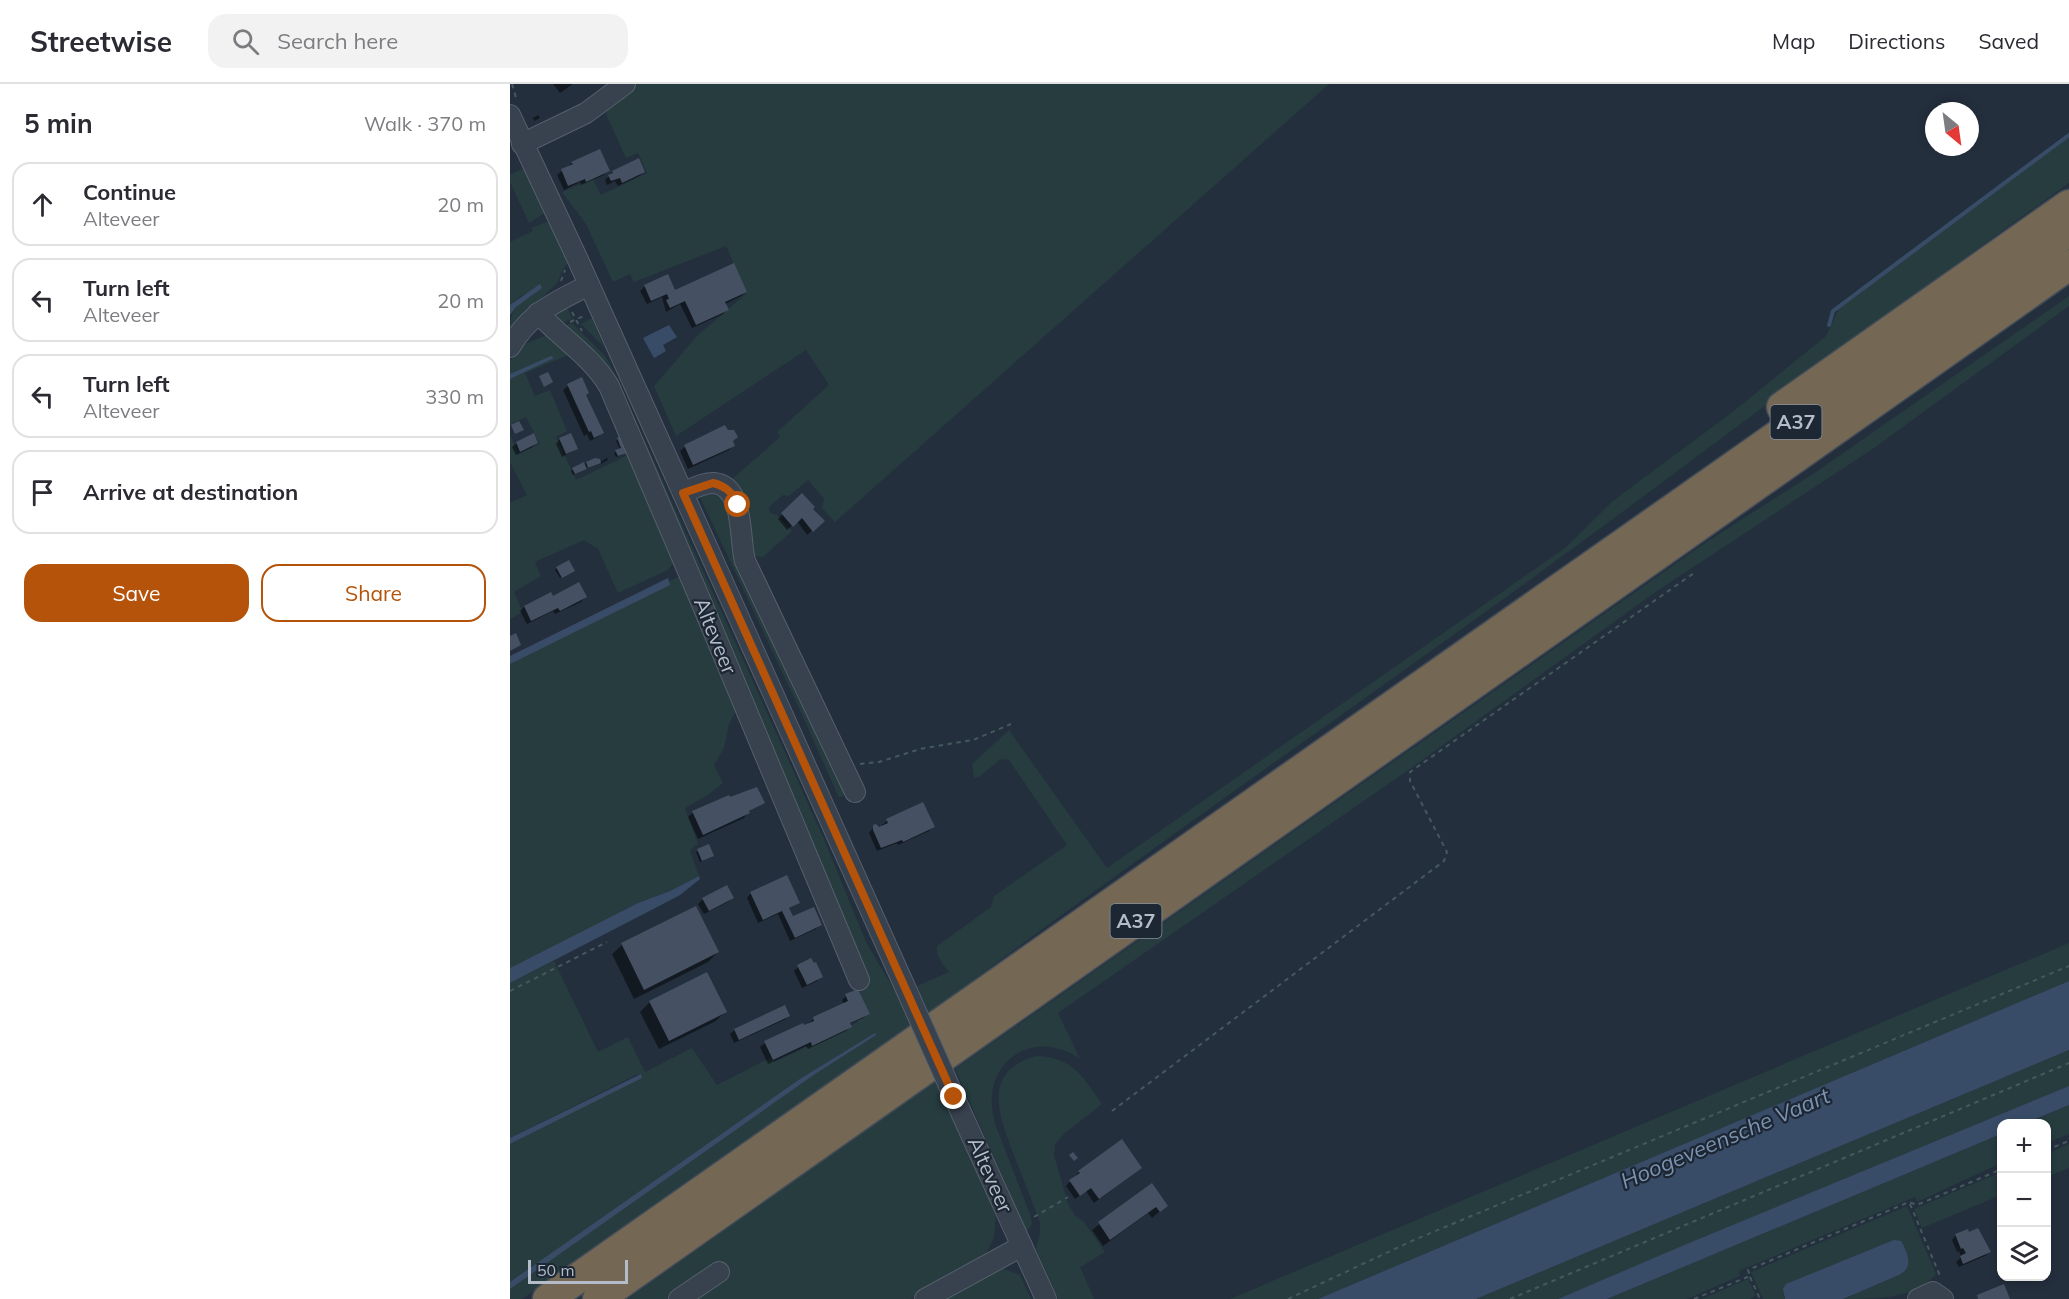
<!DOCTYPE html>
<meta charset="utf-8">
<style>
:root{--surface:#fff;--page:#f2f2f3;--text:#2b2b33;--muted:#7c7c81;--line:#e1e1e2;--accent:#b45309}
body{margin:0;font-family:Mulish,sans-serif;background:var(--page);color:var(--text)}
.controls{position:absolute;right:18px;bottom:18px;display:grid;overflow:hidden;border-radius:12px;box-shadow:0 3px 9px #0003}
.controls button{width:54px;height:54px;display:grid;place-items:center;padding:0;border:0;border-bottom:2px solid var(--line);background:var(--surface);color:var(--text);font:30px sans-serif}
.compass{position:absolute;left:1415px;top:18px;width:54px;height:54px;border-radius:50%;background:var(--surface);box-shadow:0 3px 9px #0003;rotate:151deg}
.scale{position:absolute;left:18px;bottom:15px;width:100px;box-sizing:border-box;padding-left:6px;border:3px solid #b4bcc9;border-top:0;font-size:16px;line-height:21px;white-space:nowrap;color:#b4bcc9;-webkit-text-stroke:4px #1d2633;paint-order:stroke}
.stop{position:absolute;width:18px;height:18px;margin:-14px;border:4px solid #b45309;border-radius:50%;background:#fff}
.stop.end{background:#b45309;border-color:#fff;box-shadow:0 2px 6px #0008}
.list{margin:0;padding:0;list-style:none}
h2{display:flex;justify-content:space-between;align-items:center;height:78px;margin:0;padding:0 24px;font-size:26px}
h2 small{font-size:20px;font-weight:400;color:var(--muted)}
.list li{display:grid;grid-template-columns:39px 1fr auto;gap:18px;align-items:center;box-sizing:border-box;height:84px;margin:0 12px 12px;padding:0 12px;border:2px solid var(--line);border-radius:18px}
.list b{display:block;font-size:22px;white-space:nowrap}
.list p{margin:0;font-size:20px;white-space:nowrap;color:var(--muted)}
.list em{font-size:20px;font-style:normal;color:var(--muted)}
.actions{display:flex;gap:12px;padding:18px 24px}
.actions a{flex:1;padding:14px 0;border:2px solid var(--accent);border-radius:18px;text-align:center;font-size:21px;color:var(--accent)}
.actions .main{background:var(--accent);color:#fff}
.icon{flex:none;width:33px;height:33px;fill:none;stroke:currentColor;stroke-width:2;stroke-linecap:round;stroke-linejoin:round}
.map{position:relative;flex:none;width:1559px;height:1215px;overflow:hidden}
header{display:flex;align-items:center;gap:36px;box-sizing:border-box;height:84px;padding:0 30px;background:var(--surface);border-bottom:2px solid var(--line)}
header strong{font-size:28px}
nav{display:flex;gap:33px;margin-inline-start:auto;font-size:21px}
.search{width:420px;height:54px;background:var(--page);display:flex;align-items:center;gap:15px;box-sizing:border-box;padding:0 21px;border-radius:18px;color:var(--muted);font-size:22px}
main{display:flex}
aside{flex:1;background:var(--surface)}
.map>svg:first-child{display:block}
.green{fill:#263c3f}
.water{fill:#394c67}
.shadow{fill:#0007}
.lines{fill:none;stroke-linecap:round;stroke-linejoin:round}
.stream{stroke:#394c67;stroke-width:4}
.building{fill:#455162}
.minor-casing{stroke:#565f6c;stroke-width:22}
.highway-casing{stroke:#434c59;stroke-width:33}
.path{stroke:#44595c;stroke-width:2;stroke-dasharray:4.5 4.5;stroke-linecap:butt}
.minor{stroke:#38414e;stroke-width:20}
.highway{stroke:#746855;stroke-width:30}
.minor-bridge-casing{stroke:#565f6c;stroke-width:22;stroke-linecap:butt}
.minor-bridge{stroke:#38414e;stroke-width:20}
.route{stroke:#b45309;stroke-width:8}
.labels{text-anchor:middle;stroke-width:4.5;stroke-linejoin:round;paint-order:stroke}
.shield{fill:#1d2633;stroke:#878f9c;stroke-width:1.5}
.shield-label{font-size:20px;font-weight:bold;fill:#b4bcc9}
.street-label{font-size:21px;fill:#b4bcc9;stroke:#1d2633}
.water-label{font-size:22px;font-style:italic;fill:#7c92b1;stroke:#1d2633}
</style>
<header>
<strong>Streetwise</strong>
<div class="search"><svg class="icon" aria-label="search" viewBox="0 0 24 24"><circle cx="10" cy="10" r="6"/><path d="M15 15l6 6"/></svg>Search here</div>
<nav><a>Map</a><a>Directions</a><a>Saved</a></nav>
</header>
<main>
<aside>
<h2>5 min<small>Walk · 370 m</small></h2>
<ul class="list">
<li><svg class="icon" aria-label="ahead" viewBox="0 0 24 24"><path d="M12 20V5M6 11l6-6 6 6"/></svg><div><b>Continue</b><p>Alteveer</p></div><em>20 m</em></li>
<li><svg class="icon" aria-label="left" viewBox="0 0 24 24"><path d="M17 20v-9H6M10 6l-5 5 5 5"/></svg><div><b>Turn left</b><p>Alteveer</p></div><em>20 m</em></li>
<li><svg class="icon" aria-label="left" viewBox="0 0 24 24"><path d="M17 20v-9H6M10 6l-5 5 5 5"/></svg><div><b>Turn left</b><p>Alteveer</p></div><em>330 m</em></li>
<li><svg class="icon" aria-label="arrive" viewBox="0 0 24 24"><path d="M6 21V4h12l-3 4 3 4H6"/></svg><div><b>Arrive at destination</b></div></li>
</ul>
<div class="actions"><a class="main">Save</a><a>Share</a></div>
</aside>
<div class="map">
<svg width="1559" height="1215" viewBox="0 0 1559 1215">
<rect width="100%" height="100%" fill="#242f3e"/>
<g class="green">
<polygon points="128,0 819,0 325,438 312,424 314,415 298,396 279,412 273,411 259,423 260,429 267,431 282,447 253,473 238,472 219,398 270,353 267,348 319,301 296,266 166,352 144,302 188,251 237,209 216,162 124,198 120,190 103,198 76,140 52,108 83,95 91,111 137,89 128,69 116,74 96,30 97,23"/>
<path d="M1559 49V99C1380 226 1206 360 1028 490 825 637 619 779 419 929L407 902 439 888C433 880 425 872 427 862L481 823 484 812 557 761 499 676 491 675 469 693 464 694 462 680 499 646 597 784 1055 464 1104 416 1220 330 1316 252 1331 220 1350 204Z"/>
<polygon points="12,85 19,88 35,129 19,139 0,98 0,91"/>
<path d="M36 138 45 140 60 177 54 184 47 199 22 223 0 250C0 219 9 221 32 204L11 212 0 221V158L23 147 21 144Z"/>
<path d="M1559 212V222L1364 364 1147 507 904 682 548 929 570 975C520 940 466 983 486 1042L521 1133 522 1140 517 1148 445 985 1195 459 1303 390Z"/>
<polygon points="57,223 62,235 47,241 45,234 49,226"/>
<polygon points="82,234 94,263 71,240"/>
<polygon points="62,239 95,272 100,280 314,755 356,858 390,916 402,941 12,1215 0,1215 0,1060 131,994 131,990 126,991 0,1054 0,899 44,877 88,968 118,953 135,988 182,964 207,1001 260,974 265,978 348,938 344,931 357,925 109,315 50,244"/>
<polygon points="41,249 66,268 15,289 25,312 40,306 57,347 46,353 66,396 120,370 165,477 158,486 108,509 88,465 74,456 25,478 31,492 4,508 13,528 0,535 0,419 17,411 0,378 0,351 9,370 30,360 16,333 0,341 0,277 15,260"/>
<polygon points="213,407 341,708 329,714 289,624 188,409"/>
<polygon points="172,491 227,625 219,640 214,664 204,681 213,699 199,710 175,724 188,760 180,766 189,792 160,807 128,819 0,884 0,576"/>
<polygon points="1559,859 1559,897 808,1215 720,1215"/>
<polygon points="1559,966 1559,1002 1048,1215 966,1215"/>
<path d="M526 972C563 973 573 993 592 1020L554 1050 545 1060 544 1071 558 1120 565 1132 574 1138 595 1168 570 1183 584 1215H548L526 1165 530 1149V1138C522 1117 513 1095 505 1074 490 1034 469 988 526 972Z"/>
<polygon points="428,996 476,1104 486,1133 484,1153 478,1166 468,1177 400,1215 117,1215"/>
<polygon points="1559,1021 1559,1050 1537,1059 1536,1040 1516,1040"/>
<polygon points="1491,1050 1491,1079 1407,1118 1405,1113 1229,1187 1230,1192 1177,1215 1097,1215"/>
<polygon points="1559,1060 1559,1084 1537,1093 1537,1070"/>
<polygon points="1491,1088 1491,1111 1412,1144 1404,1125"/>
<path d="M1397 1122 1426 1190C1405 1215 1366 1215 1333 1215L1389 1191 1273 1210 1275 1215H1253L1241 1188Z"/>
<polygon points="494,1185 510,1191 521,1215 428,1215 476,1190"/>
<polygon points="1238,1195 1246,1212 1239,1215 1192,1215"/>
</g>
<g class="water">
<polygon points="30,200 32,204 6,223 0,231 0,221"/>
<polygon points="159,241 167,253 153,261 156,267 144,274 133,254"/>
<polygon points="41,272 44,274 0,295 0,290"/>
<polygon points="158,494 160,501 0,580 0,572"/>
<polygon points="189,792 190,795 170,811 151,821 0,899 0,884 128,819 160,807"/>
<polygon points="1559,897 1559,966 966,1215 808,1215"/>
<polygon points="365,949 366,951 305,990 0,1205 0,1198 290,995"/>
<polygon points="131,990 132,994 0,1060 0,1054"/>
<polygon points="1559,1002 1559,1021 1516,1039 1492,1040 1491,1050 1097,1215 1048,1215 1172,1162"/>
<path d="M1384 1156 1391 1157C1398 1170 1404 1183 1389 1191L1333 1215H1275L1273 1205 1276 1200Z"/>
</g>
<g class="shadow">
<polygon points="43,0 63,0 50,9"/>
<polygon points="28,31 30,34 24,37 23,34"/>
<polygon points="62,79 98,86 94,91 71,101 70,98 54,106 47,91"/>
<polygon points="103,88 133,88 129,92 108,102 105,97 97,101 95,96"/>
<polygon points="135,202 165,208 236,208 231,212 215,220 217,226 213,230 182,244 170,220 156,228 152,213 137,220 130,207"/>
<polygon points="58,302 92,349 88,353 80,357 77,350 74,352 53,306"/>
<polygon points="215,343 223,362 219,366 178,385 170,367 175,363"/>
<polygon points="50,355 66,365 52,373 46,360"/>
<polygon points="108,355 114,370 106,373 104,369 110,365 106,357"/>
<polygon points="7,359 26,359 22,363 6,371 2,363"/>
<polygon points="97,374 98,376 91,380 90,378"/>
<polygon points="76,379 88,380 63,391 61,387 63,385"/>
<polygon points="292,411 309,441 297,451 287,437 277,446 268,435"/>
<polygon points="47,484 61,489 50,494 45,486"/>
<polygon points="40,510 42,514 75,513 71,518 45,530 43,527 17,540 10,527 14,523"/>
<polygon points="220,715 253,719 238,728 234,734 188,755 178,733 183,729"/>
<polygon points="412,720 423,743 419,747 388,761 387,759 367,767 359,749 363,744 368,745 373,743 372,741 377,737"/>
<polygon points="198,762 201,773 190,778 186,768"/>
<polygon points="241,809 288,819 278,825 282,834 310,841 306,845 280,857 268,830 248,839 237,814"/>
<polygon points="222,814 218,818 194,830 188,820 193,815"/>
<polygon points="186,824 208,868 198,878 124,915 102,870 112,861"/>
<polygon points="288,883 311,893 307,897 292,904 284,887"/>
<polygon points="336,912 358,929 353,934 339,940 340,943 336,947 298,965 296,962 258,980 250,963 255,959 293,943 304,935 334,920 332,916"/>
<polygon points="140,918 215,928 206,937 149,965 130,928"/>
<polygon points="279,932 274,936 224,959 220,950 225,946"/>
<polygon points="569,1088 626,1088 584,1119 576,1107 565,1115 556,1102"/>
<polygon points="641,1101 656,1122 642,1134 638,1129 593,1162 582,1146"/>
<polygon points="1446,1151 1480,1168 1475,1172 1449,1183 1446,1178 1451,1173 1449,1167 1447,1168 1442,1156"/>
</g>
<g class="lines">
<polyline class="stream" points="1319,241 1323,227 1559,51"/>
</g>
<g class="building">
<polygon points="90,65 100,87 76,98 75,95 58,102 51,85 63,80 61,78"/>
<polygon points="129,74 135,88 112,99 110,94 101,97 98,91 103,89 102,87"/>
<polygon points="224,179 237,208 215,218 219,226 186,241 175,217 160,224 156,216 159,215 157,210 141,217 134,201 158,190 165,206"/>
<polygon points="38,288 43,298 34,303 29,292"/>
<polygon points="72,293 79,309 76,311 94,349 84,354 81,347 79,348 57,300"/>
<polygon points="9,337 14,346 5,350 1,341"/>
<polygon points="215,341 218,346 224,346 228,353 223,357 225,362 183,381 174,361"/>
<polygon points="24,349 28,359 10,368 6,358"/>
<polygon points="61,349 68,365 56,370 49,354"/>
<polygon points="110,352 117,369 108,372 105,366 111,364 107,354"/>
<polygon points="85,374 90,375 91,379 78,384 76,378"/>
<polygon points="74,378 77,385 65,390 62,384"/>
<polygon points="292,409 305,423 303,425 315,437 303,448 292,434 283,443 271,429"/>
<polygon points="59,476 65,487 52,494 46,483"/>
<polygon points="69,498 77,513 50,527 48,524 21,537 14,522 41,508 43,512"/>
<polygon points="6,549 11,561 0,567 0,552"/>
<polygon points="247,703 255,719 239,727 240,729 193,751 182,727 219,711 220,713"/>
<polygon points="413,718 425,743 393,758 392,756 371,764 363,746 363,741 366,740 369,743 378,739 376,735"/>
<polygon points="199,760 204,772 192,777 187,765"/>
<polygon points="277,791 290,819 279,824 283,832 304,823 312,841 285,854 272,827 253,836 240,808"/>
<polygon points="217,801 224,814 199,827 192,814"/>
<polygon points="186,822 209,868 134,906 111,859"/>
<polygon points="301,874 304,879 306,878 313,893 297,901 287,881"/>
<polygon points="197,888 217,928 159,957 139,917"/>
<polygon points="348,905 360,930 340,939 342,943 302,962 301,958 263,976 254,957 293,939 294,941 304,937 303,933 338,917 335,910"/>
<polygon points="275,921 280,932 229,956 224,945"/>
<polygon points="612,1055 632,1084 589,1115 581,1104 570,1112 559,1096 570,1089 568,1087"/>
<polygon points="563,1068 568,1074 564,1077 559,1071"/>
<polygon points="642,1099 658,1122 650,1128 646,1123 600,1156 588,1138"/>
<polygon points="1468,1144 1481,1168 1453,1180 1450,1172 1456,1169 1453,1164 1451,1165 1445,1150 1458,1145 1459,1148"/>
<polygon points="1494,1200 1500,1215 1468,1215 1467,1211"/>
</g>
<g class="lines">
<g class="minor-casing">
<g id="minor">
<polyline points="0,31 68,176 400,914"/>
<polyline points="12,60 76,29 115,0"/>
<path d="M28 229C51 254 81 272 99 302L192 520 349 896"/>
<path d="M0 263C20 229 45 218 79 201"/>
<path d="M173 409C182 405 194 398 204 399 235 402 229 455 235 477L345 708"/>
<polyline points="444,1013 536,1215"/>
<polyline points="169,1215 209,1188"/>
<polyline points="415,1215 512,1162"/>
<polyline points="1408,1215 1423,1208 1433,1215"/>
</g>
</g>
<g class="highway-casing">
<g id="highway">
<polyline points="1272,323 1559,121"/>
<polyline points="38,1215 1559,147"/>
<polyline points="88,1215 1559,181"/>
</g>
</g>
<g class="path">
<polyline points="2,0 7,17"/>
<polyline points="51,197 55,186"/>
<polyline points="62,228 72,247"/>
<polyline points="60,238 74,232"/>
<polyline points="350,680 369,678 410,665 463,656 501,640"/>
<polyline points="0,907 97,858"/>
<polyline points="602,1027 934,777 937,768 900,697 900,688 1184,489"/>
<polyline points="1536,1066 1559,1057"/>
<polyline points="1400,1120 1430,1192"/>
<polyline points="524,1133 558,1113"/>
<polyline points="1240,1193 1250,1215"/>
<polyline points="778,1215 904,1156 1559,882"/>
<polyline points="1000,1215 1559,979"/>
<polyline points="1184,1215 1240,1192 1238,1186 1399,1118 1407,1121 1492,1085"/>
</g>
<use href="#minor" class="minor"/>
<use href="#highway" class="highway"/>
<g class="minor-bridge-casing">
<polyline id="minor-bridge" points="400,914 444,1013"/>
</g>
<use href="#minor-bridge" class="minor-bridge"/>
</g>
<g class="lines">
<path class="route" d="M228 421C223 409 216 402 203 399L173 409 444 1013"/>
</g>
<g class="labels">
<g class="shield">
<rect x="1260.5" y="321" width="51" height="34" rx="4.5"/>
<rect x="600.5" y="820" width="51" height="34" rx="4.5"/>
</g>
<g class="shield-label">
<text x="1286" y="345">A37</text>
<text x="626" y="844">A37</text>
</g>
<g class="street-label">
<text transform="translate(205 552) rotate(68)" y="7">Alteveer</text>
<text transform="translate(480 1091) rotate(66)" y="7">Alteveer</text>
</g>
<g class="water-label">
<text transform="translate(1215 1054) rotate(-23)" y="8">Hoogeveensche Vaart</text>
</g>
</g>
</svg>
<div class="controls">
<button>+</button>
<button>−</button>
<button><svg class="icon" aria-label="layers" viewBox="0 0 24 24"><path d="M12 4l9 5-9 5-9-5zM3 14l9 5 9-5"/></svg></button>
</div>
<svg class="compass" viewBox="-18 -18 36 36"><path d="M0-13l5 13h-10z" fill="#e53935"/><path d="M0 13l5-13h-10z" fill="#7c7c81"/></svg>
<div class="scale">50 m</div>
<div class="stop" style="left:228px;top:421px"></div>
<div class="stop end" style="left:444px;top:1013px"></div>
</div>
</main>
